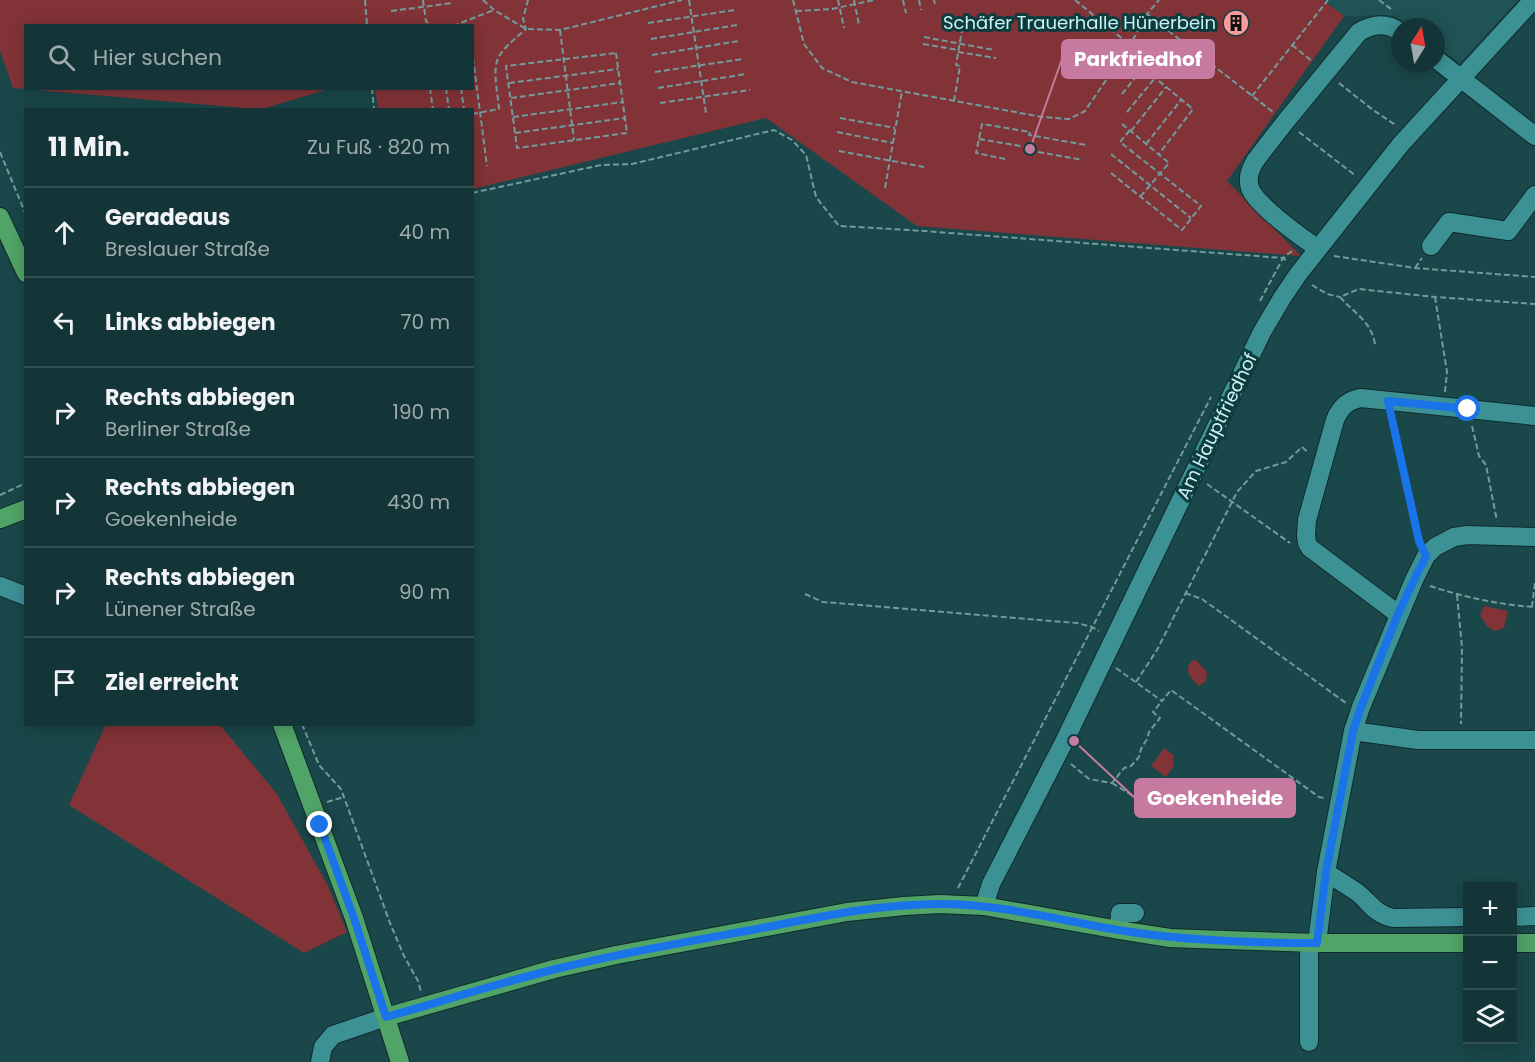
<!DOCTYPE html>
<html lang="de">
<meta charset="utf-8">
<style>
:root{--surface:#143537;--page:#214042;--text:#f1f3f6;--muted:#9dabad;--line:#335052}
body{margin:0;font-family:Poppins,sans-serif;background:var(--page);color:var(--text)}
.controls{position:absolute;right:18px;bottom:18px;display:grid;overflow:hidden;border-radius:0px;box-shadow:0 3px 15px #0003}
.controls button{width:54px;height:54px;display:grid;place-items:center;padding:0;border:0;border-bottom:2px solid var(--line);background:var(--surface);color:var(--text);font:30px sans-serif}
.compass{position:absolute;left:1391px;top:18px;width:54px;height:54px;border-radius:50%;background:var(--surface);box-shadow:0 3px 15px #0003;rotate:11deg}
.stop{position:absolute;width:18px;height:18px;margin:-14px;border:4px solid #1a73e8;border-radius:50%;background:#fff}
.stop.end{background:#1a73e8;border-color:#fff;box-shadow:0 2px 6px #0008}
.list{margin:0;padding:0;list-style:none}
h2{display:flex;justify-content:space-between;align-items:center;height:78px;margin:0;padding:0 24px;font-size:26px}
h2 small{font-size:20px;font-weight:400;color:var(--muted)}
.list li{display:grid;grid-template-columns:39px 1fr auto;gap:18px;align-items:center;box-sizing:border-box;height:90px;padding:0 24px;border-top:2px solid var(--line)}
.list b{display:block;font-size:22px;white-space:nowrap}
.list p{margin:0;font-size:20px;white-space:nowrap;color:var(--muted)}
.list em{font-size:20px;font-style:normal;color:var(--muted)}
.icon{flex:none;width:33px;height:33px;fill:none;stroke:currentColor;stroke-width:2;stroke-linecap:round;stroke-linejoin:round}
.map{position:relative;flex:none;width:1535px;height:1062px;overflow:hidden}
.search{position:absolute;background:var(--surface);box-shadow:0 3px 15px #0003;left:24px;top:24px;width:450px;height:66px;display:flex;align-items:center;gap:15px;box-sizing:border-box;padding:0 21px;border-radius:0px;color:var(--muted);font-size:22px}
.panel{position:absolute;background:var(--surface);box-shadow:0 3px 15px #0003;left:24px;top:108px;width:450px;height:618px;border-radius:0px}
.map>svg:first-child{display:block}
.built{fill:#1f5355}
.green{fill:#823337}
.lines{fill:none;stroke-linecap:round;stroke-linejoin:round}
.minor-casing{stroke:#102a2c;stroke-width:20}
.major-casing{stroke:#102a2c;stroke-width:20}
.path{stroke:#719b9d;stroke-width:2;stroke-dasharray:6 3;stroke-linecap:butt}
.minor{stroke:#3c9195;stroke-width:18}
.major{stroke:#50a467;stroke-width:18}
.route{stroke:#1a73e8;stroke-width:8}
.labels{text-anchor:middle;stroke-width:6;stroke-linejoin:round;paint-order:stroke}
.poi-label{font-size:18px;fill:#caf1f3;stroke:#0d3c3e;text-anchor:end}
.street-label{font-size:18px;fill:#caf1f3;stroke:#0d3c3e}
.leader{fill:none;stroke:#c67a9f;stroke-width:2}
.callout-dot{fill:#c67a9f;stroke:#0d3c3e;stroke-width:2}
.callout{fill:#c67a9f;stroke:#c67a9f;stroke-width:2}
.callout-label{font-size:20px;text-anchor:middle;font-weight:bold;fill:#fff}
</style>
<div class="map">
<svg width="1535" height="1062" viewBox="0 0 1535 1062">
<rect width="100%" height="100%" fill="#1a4749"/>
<polygon class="built" points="1323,0 1518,0 1460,63 1436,46 1436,27 1411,27 1394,15 1344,16"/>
<g class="green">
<polygon points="0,0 1323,0 1344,16 1227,181 1301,256 917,226 766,118 473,189 472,110 378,109 375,89 472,88 472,26 26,26 26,88 329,89 262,109 257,109 13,88 0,51"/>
<polygon points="1484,606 1508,611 1504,628 1495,631 1487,626 1480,615"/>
<path d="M1193 660H1196L1207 672 1206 681 1199 686C1191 679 1182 669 1193 660Z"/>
<polygon points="106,724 220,725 277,794 328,886 347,932 304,953 69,805"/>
<polygon points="1164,748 1173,755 1174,766 1166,777 1151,766"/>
</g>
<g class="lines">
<g class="minor-casing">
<g id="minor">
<polyline points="1436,59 1535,136"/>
<polyline points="1431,246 1449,222 1508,231 1535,195"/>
<path d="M1318 248C1303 239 1255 204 1250 188 1247 178 1250 170 1255 161L1286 121 1359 32C1373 24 1386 22 1400 32"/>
<polyline points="0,586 26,596"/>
<path d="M1398 614 1310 548 1307 543 1306 535 1307 520 1335 420C1340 408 1347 400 1361 398L1535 416"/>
<polyline points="1353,731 1418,740 1535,740"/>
<path d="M1326 872C1336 879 1348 886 1358 893 1371 904 1375 914 1393 918L1468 917"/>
<polyline points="984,906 991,884 1066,738 1262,332 1282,298 1299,273 1401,144 1533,0"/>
<polyline points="1512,917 1535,916"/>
<polyline points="1119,930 1120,913 1135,913"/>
<polyline points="1309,943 1309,1042"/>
<polyline points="1317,943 1326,872 1353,731 1361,707 1414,580 1426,556 1435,547 1454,537 1467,535 1535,537"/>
<polyline points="320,1062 323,1047 333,1035 386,1017"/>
</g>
</g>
<g class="major-casing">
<g id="major">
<polyline points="0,217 26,273"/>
<polyline points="0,519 26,509"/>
<polyline points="282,724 354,918 400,1062"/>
<polyline points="1512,943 1535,943"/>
<polyline points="386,1017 554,969 616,955 847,912 904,906 940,904 984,906 1119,930 1170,938 1196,939 1317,943 1468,943"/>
</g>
</g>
<g class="path">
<polyline points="365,0 367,26"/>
<polyline points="423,0 426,21 431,26"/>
<polyline points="483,0 494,10 526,29 560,30 682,0"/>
<polyline points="689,0 706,113"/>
<polyline points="793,0 804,44 822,68 852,82 1042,117 1069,119 1085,111 1130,45 1147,14 1159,0"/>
<polyline points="838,0 844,28"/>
<polyline points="854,0 859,25"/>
<polyline points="903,0 906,13"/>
<polyline points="919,0 921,10"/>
<polyline points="934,0 935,4"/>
<polyline points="1075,0 1130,45"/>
<polyline points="1379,0 1391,9"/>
<polyline points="391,11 453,3"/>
<polyline points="796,11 832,9 874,0"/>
<polyline points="1147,14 1273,112"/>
<polyline points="648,23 735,10"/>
<polyline points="453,26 494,10"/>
<polyline points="560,30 574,140"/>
<polyline points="924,37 994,50"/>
<polyline points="651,39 737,25"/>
<polyline points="923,44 958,50"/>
<polyline points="1292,45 1313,62"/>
<polyline points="958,52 996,58"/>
<polygon points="616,53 627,133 517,148 506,66"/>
<polyline points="652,55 739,41"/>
<polyline points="473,58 487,166"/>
<polyline points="655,72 743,59"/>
<polyline points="509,83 618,69"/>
<polyline points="1339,83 1373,110 1397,126"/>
<polyline points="372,88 374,110"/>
<polyline points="430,88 433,110"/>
<polyline points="446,88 449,110"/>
<polyline points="461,88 464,110"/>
<polyline points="658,88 746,74"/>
<polyline points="1122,94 1143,68 1193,109 1159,154"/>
<polyline points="1252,96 1328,0"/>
<polyline points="511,98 620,83"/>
<polyline points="954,101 960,66 956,65 962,30"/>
<polyline points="660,103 750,90"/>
<polyline points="1127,112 1155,78"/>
<path d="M472 114 499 109C498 95 493 75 497 61 501 49 516 38 526 29L523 19 528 0"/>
<polyline points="513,117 623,102"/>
<polyline points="840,118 895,128"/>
<polyline points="1122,124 1169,163 1140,197"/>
<polyline points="1131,131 1166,87"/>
<polyline points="837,132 893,143"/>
<polyline points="1299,132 1356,176"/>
<polyline points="515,133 625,118"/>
<polyline points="979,139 1027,147 1027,150 1083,160"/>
<polyline points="1146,144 1182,99"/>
<polyline points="839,151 924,167"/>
<polyline points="0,152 26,215"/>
<polyline points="1111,154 1191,218"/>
<polyline points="1005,159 976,153 982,124 1030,132 1029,135 1086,145"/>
<polyline points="1111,173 1182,230 1201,206 1120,142 1130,130"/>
<polyline points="885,188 902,91"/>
<polyline points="472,193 601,165 632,164 774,130 792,140 806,155 816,197 839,226 910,230 1283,258 1288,262"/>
<polyline points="1334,256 1415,268 1535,277"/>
<polyline points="1415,268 1422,258"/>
<polyline points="1312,285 1327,294 1340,297"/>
<polyline points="1435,297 1447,372 1445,392"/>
<polyline points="1260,301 1283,258 1292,251"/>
<path d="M1375 344C1371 321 1355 314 1340 297L1359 289 1435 297 1535 304"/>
<polyline points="1392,418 1419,539"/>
<polyline points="1472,426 1479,456 1486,465 1497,521"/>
<polyline points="1207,484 1290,543"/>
<polyline points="0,495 26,483"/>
<path d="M1430 586C1464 597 1500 605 1535 607"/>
<polyline points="1185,593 1202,599 1346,703"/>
<polyline points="805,594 823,602 1077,623 1092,627 1099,631"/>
<polyline points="1457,595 1462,647 1461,724"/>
<polyline points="1532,607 1535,582"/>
<polyline points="1116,668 1162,701 1171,690 1319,797 1324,798"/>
<polyline points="1136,682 1157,650 1237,492 1256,471 1286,462 1302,447 1309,453"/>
<polyline points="302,724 319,765 341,789 390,923 404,956 418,981 421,992"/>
<polyline points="1071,764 1089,779 1112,783 1124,768 1131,766 1139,757 1141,749 1147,739 1149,732 1160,718 1153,712 1162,701"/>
<polyline points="1112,783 1154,809"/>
<polyline points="327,802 344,797"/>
<polyline points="958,888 1211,397"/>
</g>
<use href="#minor" class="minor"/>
<use href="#major" class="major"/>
</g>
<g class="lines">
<path class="route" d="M320 825 354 918 386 1017C443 1001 499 983 556 969 620 953 686 942 752 930 814 918 876 904 940 904 1000 904 1059 920 1118 930 1184 941 1251 943 1317 943L1326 872 1353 731 1361 707 1398 614 1414 580 1426 556 1419 541 1388 401 1468 409"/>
</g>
<defs>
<g id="building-disc" transform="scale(1.35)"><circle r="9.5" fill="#f59b9b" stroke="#0d3c3e"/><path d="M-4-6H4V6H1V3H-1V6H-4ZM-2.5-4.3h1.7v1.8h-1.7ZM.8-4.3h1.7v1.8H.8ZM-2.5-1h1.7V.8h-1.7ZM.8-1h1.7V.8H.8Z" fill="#111"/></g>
</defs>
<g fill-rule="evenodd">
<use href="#building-disc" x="1236" y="23"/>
</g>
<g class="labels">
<g class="poi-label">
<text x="1216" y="29">Schäfer Trauerhalle Hünerbein</text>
</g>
<g class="street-label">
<text transform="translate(1217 426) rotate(-64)" y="6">Am Hauptfriedhof</text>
</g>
</g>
<path class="leader" d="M1030 149L1062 59M1074 741L1135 798"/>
<g class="callout-dot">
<circle cx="1030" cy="149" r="6"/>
<circle cx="1074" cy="741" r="6"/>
</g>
<g class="callout">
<rect x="1062" y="40" width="152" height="38" rx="6"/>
<rect x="1135" y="779" width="160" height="38" rx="6"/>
</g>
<g class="callout-label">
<text x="1138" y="66">Parkfriedhof</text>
<text x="1215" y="805">Goekenheide</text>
</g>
</svg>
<div class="controls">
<button>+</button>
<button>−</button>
<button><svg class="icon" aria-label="layers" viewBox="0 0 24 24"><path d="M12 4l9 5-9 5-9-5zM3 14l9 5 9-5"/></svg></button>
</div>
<svg class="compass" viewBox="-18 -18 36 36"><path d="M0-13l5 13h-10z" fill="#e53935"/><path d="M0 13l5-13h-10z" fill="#9dabad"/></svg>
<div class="stop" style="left:1468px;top:409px"></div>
<div class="stop end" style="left:320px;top:825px"></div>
<div class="search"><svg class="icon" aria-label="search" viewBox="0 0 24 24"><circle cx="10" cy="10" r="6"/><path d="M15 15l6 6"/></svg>Hier suchen</div>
<section class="panel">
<h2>11 Min.<small>Zu Fuß · 820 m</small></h2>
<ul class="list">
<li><svg class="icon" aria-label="ahead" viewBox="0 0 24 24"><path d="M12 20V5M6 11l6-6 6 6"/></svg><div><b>Geradeaus</b><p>Breslauer Straße</p></div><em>40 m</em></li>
<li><svg class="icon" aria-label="left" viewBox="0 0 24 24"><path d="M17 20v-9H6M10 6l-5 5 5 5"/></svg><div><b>Links abbiegen</b></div><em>70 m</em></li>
<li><svg class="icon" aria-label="right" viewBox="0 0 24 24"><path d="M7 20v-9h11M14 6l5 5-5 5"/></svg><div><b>Rechts abbiegen</b><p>Berliner Straße</p></div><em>190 m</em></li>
<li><svg class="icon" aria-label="right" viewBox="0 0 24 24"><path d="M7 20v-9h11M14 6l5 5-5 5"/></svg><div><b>Rechts abbiegen</b><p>Goekenheide</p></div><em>430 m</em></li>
<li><svg class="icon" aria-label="right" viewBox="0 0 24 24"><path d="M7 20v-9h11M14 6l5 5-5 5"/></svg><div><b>Rechts abbiegen</b><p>Lünener Straße</p></div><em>90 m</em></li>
<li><svg class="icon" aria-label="arrive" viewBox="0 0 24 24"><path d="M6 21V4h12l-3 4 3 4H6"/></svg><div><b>Ziel erreicht</b></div></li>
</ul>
</section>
</div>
